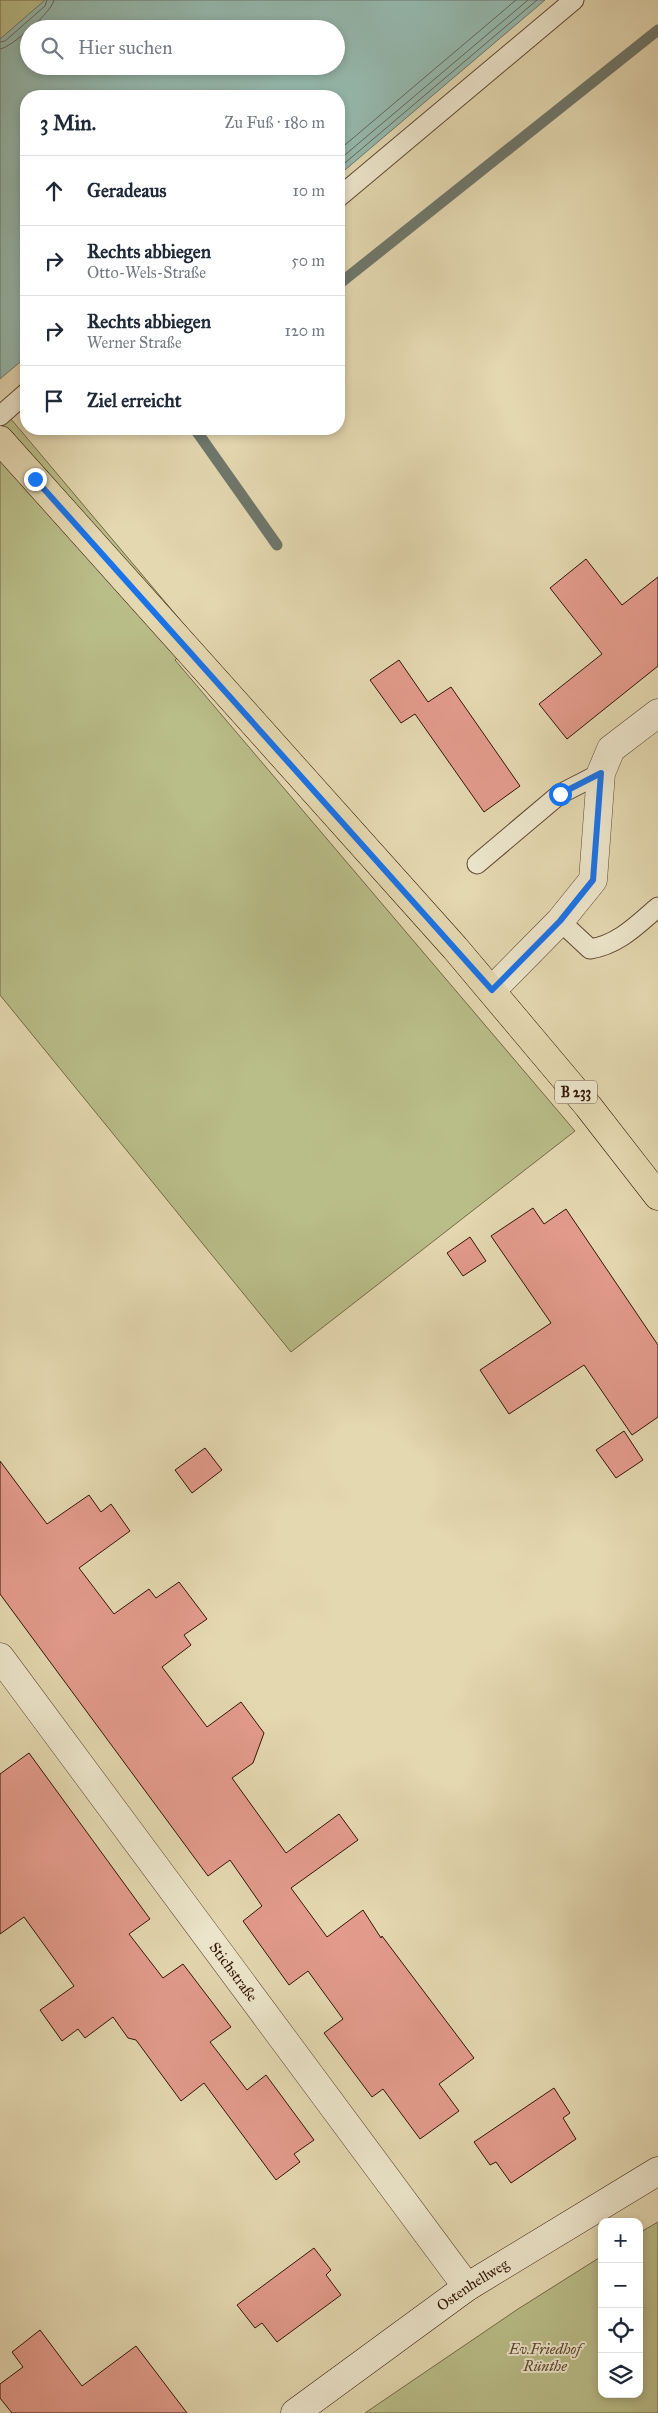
<!DOCTYPE html>
<html lang="de">
<meta charset="utf-8">
<style>
:root{--surface:#fff;--page:#f2f2f3;--text:#1f2937;--muted:#747a83;--line:#e0e1e3}
body{margin:0;font-family:"IM FELL Great Primer",serif;background:var(--page);color:var(--text)}
.controls{position:absolute;right:15px;bottom:15px;display:grid;overflow:hidden;border-radius:10px;box-shadow:0 2px 8px #0003}
.controls button{width:45px;height:45px;display:grid;place-items:center;padding:0;border:0;border-bottom:1px solid var(--line);background:var(--surface);color:var(--text);font:25px sans-serif}
.stop{position:absolute;width:15px;height:15px;margin:-11px;border:4px solid #1a73e8;border-radius:50%;background:#fff}
.stop.end{background:#1a73e8;border-color:#fff;box-shadow:0 1px 5px #0008}
.list{margin:0;padding:0;list-style:none}
h2{display:flex;justify-content:space-between;align-items:center;height:65px;margin:0;padding:0 20px;font-size:21px}
h2 small{font-size:16px;font-weight:400;color:var(--muted)}
.list li{display:grid;grid-template-columns:32px 1fr auto;gap:15px;align-items:center;box-sizing:border-box;height:70px;padding:0 20px;border-top:1px solid var(--line)}
.list b{display:block;font-size:19px;white-space:nowrap}
.list p{margin:0;font-size:16px;white-space:nowrap;color:var(--muted)}
.list em{font-size:16px;font-style:normal;color:var(--muted)}
.icon{flex:none;width:28px;height:28px;fill:none;stroke:currentColor;stroke-width:2;stroke-linecap:round;stroke-linejoin:round}
.map{position:relative;flex:none;width:658px;height:2413px;overflow:hidden}
.search{position:absolute;background:var(--surface);box-shadow:0 2px 8px #0003;left:20px;top:20px;width:325px;height:55px;display:flex;align-items:center;gap:12px;box-sizing:border-box;padding:0 18px;border-radius:28px;color:var(--muted);font-size:19px}
.panel{position:absolute;background:var(--surface);box-shadow:0 2px 8px #0003;left:20px;top:90px;width:325px;height:345px;border-radius:20px}
.map>svg:first-child{display:block}
.green{fill:#b9bd88;stroke:#766848}
.water{fill:#95b9ae;stroke:#6e776b;fill-rule:evenodd}
.lines{fill:none;stroke-linecap:round;stroke-linejoin:round}
.shore{stroke:#64665a;stroke-width:1}
.stream{stroke:#6e776b;stroke-width:11}
.building{fill:#e39b8c;stroke:#341407}
.lane-casing{stroke:#604532;stroke-width:21}
.street-casing{stroke:#604532;stroke-width:29}
.secondary-casing{stroke:#341407;stroke-width:29}
.primary-casing{stroke:#341407;stroke-width:29}
.lane{stroke:#ede6cc;stroke-width:19}
.street{stroke:#ede6cc;stroke-width:28}
.secondary{stroke:#ede6cc;stroke-width:28}
.primary{stroke:#e4d8b1;stroke-width:28}
.route{stroke:#1a73e8;stroke-width:6}
.labels{text-anchor:middle;stroke-width:4;stroke-linejoin:round;paint-order:stroke}
.shield{fill:#ede6cc;stroke:#6c5342;stroke-width:1}
.shield-label{font-size:14px;font-weight:bold;fill:#341407}
.street-label{font-size:15px;fill:#341407;stroke:#ede6cc}
.park-label{font-size:15px;font-style:italic;fill:#5c472e;stroke:#ede6cc}
</style>
<div class="map">
<svg width="658" height="2413" viewBox="0 0 658 2413">
<rect width="100%" height="100%" fill="#e4d8b1"/>
<filter id="stains"><feTurbulence type="fractalNoise" baseFrequency=".004" numOctaves="4"/><feColorMatrix values="0 0 0 0 .2 0 0 0 0 .09 0 0 0 0 .02 0 0 0 .5 -.17"/></filter>
<radialGradient id="worn" r=".72"><stop offset=".6" stop-color="#630" stop-opacity="0"/><stop offset="1" stop-color="#630" stop-opacity=".3"/></radialGradient>
<g class="green">
<polygon points="0,0 47,0 0,41"/>
<polygon points="0,406 198,641 175,660 575,1131 291,1352 0,995"/>
<polygon points="658,2222 658,2413 365,2413 518,2309 602,2256 602,2394 639,2394 639,2233"/>
</g>
<path class="water" d="M45 0H545L339 175V96H26V357L0 379V39ZM29 29H336V66H29Z"/>
<g class="lines">
<g class="shore">
<polyline points="0,42 5,41 45,6 47,0"/>
<path d="M0 49C11 48 53 11 54 0"/>
<polyline points="339,150 516,0"/>
<polyline points="339,160 528,0"/>
<polyline points="339,168 537,0"/>
</g>
<g class="stream">
<polyline points="339,284 658,30"/>
<polyline points="195,429 277,545"/>
</g>
</g>
<g class="building">
<polygon points="586,559 622,605 658,577 658,666 567,739 539,704 602,654 550,588"/>
<polygon points="399,660 428,702 451,687 520,786 484,812 415,714 401,723 370,680"/>
<polygon points="533,1208 544,1224 566,1209 658,1345 658,1417 632,1435 584,1365 509,1414 480,1370 551,1323 491,1236"/>
<polygon points="470,1237 486,1261 463,1276 447,1253"/>
<polygon points="624,1431 643,1460 616,1478 596,1450"/>
<polygon points="205,1448 222,1470 192,1493 175,1470"/>
<polygon points="0,1461 47,1524 89,1495 101,1512 111,1504 130,1531 79,1568 114,1614 149,1589 156,1598 179,1582 207,1619 184,1635 191,1645 162,1667 207,1727 241,1702 264,1733 253,1763 232,1778 286,1853 339,1814 358,1840 291,1888 327,1937 363,1910 381,1938 382,1936 474,2058 439,2084 459,2111 420,2139 383,2089 372,2097 324,2033 343,2019 308,1971 289,1985 243,1921 262,1906 230,1860 208,1876 0,1594"/>
<polygon points="29,1753 150,1919 129,1934 163,1978 183,1964 231,2027 210,2042 247,2090 266,2075 314,2140 294,2154 300,2162 276,2180 204,2083 181,2101 136,2040 128,2038 113,2017 85,2038 78,2029 62,2041 40,2010 74,1986 24,1917 0,1934 0,1774"/>
<polygon points="554,2088 570,2113 563,2118 576,2139 511,2183 496,2162 490,2165 474,2142"/>
<polygon points="314,2248 331,2270 326,2275 341,2295 277,2342 262,2323 255,2328 237,2305"/>
<polygon points="40,2330 82,2386 136,2346 187,2413 12,2413 0,2398 0,2384 23,2367 12,2352"/>
</g>
<g class="lines">
<g class="lane-casing">
<g id="lane">
<polyline points="339,197 574,0"/>
<polyline points="0,416 26,393"/>
<polyline points="477,864 560,794 601,773"/>
<path d="M560 921 590 949C618 945 637 925 658 907"/>
</g>
</g>
<g class="street-casing">
<g id="street">
<polyline points="492,990 560,921 593,880 601,773 611,749 658,713"/>
<path id="s1" d="M0 1657 467 2287"/>
</g>
</g>
<g class="secondary-casing">
<g id="secondary">
<path id="s2" d="M295 2413 467 2287 658 2171"/>
</g>
</g>
<g class="primary-casing">
<polyline id="primary" points="0,440 455,948 588,1106 658,1196"/>
</g>
<use href="#lane" class="lane"/>
<use href="#street" class="street"/>
<use href="#secondary" class="secondary"/>
<use href="#primary" class="primary"/>
</g>
<g class="lines">
<polyline class="route" points="35,479 492,990 560,921 593,880 601,773 560,794"/>
</g>
<g class="labels">
<rect class="shield" x="555" y="1080.5" width="42" height="23" rx="4"/>
<g class="shield-label">
<text x="576" y="1097">B 233</text>
</g>
<g class="street-label">
<text dy="5" stroke="none"><textPath href="#s1" startOffset="392">Stichstraße</textPath></text>
<text dy="5" stroke="none"><textPath href="#s2" startOffset="219">Ostenhellweg</textPath></text>
</g>
<g class="park-label">
<text x="545" y="2354">Ev.Friedhof<tspan x="545" dy="17">Rünthe</tspan></text>
</g>
</g>
<rect width="100%" height="100%" filter="url(#stains)"/>
<rect width="100%" height="100%" fill="url(#worn)"/>
</svg>
<div class="controls">
<button>+</button>
<button>−</button>
<button><svg class="icon" aria-label="locate" viewBox="0 0 24 24"><circle cx="12" cy="12" r="6"/><path d="M12 2v4M12 18v4M2 12h4M18 12h4"/></svg></button>
<button><svg class="icon" aria-label="layers" viewBox="0 0 24 24"><path d="M12 4l9 5-9 5-9-5zM3 14l9 5 9-5"/></svg></button>
</div>
<div class="stop" style="left:560px;top:794px"></div>
<div class="stop end" style="left:35px;top:479px"></div>
<div class="search"><svg class="icon" aria-label="search" viewBox="0 0 24 24"><circle cx="10" cy="10" r="6"/><path d="M15 15l6 6"/></svg>Hier suchen</div>
<section class="panel">
<h2>3 Min.<small>Zu Fuß · 180 m</small></h2>
<ul class="list">
<li><svg class="icon" aria-label="ahead" viewBox="0 0 24 24"><path d="M12 20V5M6 11l6-6 6 6"/></svg><div><b>Geradeaus</b></div><em>10 m</em></li>
<li><svg class="icon" aria-label="right" viewBox="0 0 24 24"><path d="M7 20v-9h11M14 6l5 5-5 5"/></svg><div><b>Rechts abbiegen</b><p>Otto-Wels-Straße</p></div><em>50 m</em></li>
<li><svg class="icon" aria-label="right" viewBox="0 0 24 24"><path d="M7 20v-9h11M14 6l5 5-5 5"/></svg><div><b>Rechts abbiegen</b><p>Werner Straße</p></div><em>120 m</em></li>
<li><svg class="icon" aria-label="arrive" viewBox="0 0 24 24"><path d="M6 21V4h12l-3 4 3 4H6"/></svg><div><b>Ziel erreicht</b></div></li>
</ul>
</section>
</div>
